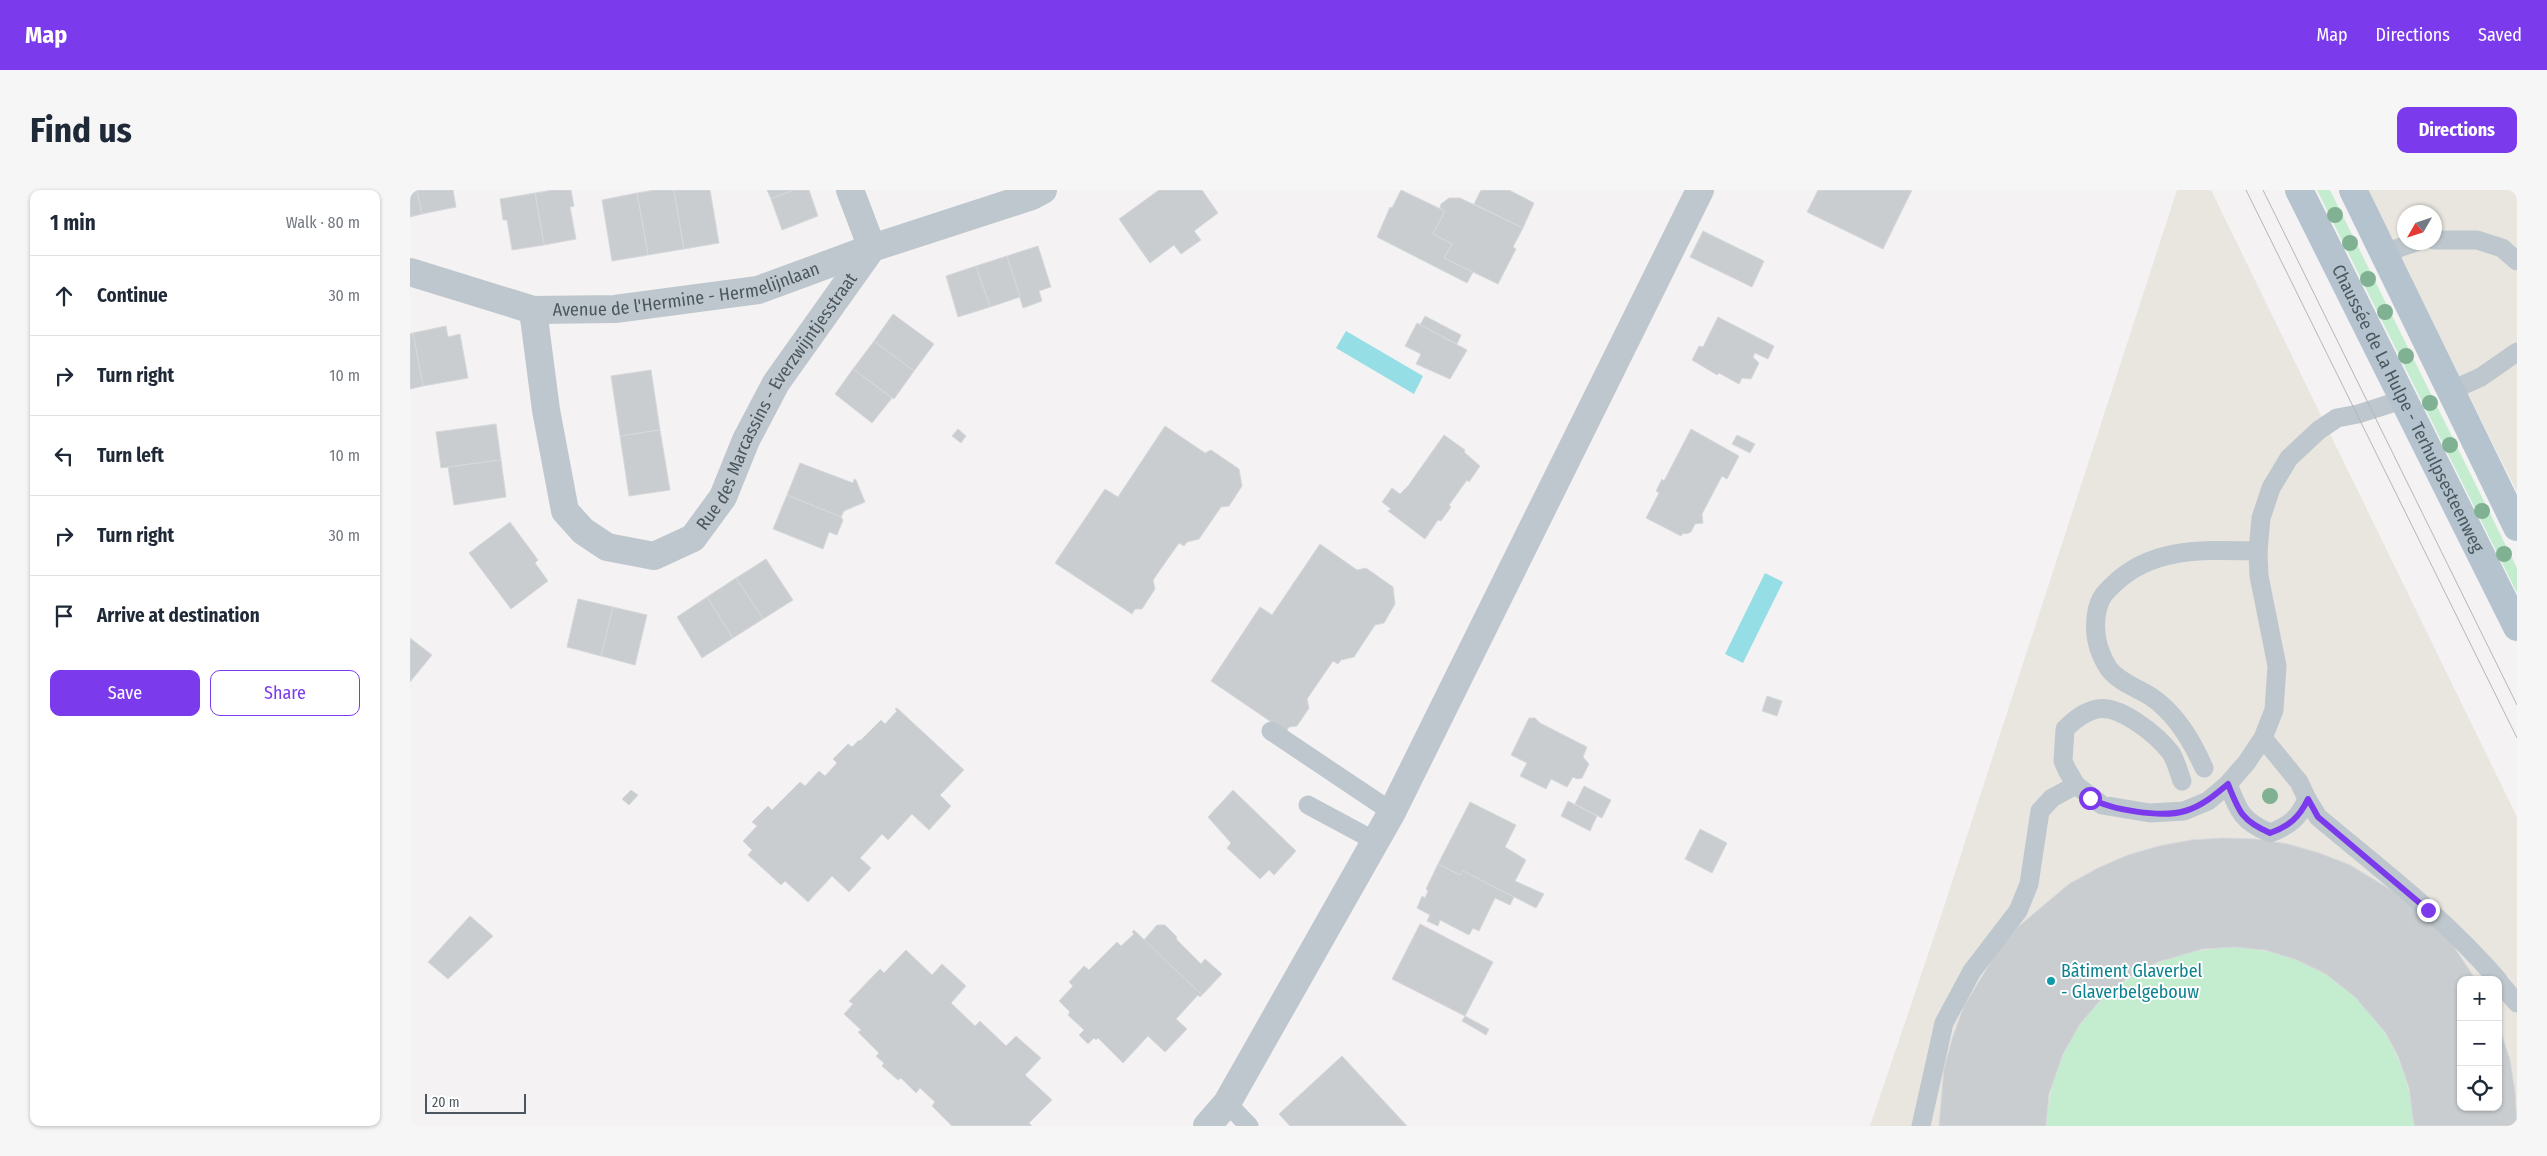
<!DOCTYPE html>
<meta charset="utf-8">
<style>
:root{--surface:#fff;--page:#f6f6f7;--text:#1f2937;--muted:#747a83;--line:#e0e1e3;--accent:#7c3aed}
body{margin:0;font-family:"Fira Sans Condensed",sans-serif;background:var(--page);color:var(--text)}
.controls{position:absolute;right:15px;bottom:15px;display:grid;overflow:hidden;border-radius:10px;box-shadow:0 1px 4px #0004}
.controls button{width:45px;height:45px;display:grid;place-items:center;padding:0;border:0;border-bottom:1px solid var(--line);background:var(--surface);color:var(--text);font:25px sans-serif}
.compass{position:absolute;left:1987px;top:15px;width:45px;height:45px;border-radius:50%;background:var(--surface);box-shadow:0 1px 4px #0004;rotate:231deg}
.scale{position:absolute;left:15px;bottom:12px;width:101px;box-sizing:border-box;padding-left:5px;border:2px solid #4a575e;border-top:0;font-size:14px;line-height:18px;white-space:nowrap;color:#4a575e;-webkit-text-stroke:4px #fff;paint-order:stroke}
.stop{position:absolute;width:15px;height:15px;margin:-11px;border:4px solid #7c3aed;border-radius:50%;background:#fff}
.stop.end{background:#7c3aed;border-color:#fff;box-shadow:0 1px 5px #0008}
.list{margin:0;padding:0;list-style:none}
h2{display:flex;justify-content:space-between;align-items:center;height:65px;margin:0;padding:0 20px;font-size:21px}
h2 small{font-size:16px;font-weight:400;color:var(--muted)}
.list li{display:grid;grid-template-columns:32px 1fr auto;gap:15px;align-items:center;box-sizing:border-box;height:80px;padding:0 20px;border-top:1px solid var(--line)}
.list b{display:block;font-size:19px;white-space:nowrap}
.list em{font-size:16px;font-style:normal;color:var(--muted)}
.actions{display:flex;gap:10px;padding:15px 20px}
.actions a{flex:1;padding:11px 0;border:1px solid var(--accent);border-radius:10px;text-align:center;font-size:18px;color:var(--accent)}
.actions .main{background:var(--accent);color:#fff}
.icon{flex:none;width:28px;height:28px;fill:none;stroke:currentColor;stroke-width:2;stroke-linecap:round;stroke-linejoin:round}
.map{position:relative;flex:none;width:2107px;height:936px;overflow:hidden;border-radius:10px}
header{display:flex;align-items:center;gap:30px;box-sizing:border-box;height:70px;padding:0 25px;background:var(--accent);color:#fff}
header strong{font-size:24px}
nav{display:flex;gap:28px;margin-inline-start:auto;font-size:18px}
.intro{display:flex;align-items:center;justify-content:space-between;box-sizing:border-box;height:120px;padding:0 30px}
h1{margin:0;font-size:35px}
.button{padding:12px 22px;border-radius:10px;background:var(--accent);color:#fff;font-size:18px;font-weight:700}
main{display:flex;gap:30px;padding:0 30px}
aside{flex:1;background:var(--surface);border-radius:10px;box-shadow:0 1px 4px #0004}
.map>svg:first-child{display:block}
.commercial{fill:#e9e6e0;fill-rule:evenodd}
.green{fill:#c4edd0}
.water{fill:#95dee6}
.building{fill:#c9cdd0;stroke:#d6d8dc}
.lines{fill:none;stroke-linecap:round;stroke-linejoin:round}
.lane{stroke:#bec7cd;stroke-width:19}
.street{stroke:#bec7cd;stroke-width:28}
.primary{stroke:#b4c3ce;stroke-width:28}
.tram{stroke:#b4b7bb;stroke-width:1}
.tree{fill:#7fb192}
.route{stroke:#7c3aed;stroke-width:6}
.culture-dot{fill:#0f9aa8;stroke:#fff;stroke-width:2}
.labels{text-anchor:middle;stroke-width:4;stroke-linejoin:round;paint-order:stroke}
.street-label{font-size:18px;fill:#4a575e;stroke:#fff}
.culture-label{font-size:18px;fill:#0d838f;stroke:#fff;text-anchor:start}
</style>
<header>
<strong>Map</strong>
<nav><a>Map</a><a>Directions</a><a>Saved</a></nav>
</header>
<div class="intro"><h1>Find us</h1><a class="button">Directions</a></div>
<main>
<aside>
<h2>1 min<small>Walk · 80 m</small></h2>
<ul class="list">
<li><svg class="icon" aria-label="ahead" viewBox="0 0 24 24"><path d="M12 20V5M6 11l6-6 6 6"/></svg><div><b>Continue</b></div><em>30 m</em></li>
<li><svg class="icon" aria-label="right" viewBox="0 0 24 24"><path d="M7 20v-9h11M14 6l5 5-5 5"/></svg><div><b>Turn right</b></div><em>10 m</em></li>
<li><svg class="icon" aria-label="left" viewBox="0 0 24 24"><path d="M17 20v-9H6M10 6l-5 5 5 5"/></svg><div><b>Turn left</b></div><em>10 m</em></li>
<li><svg class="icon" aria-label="right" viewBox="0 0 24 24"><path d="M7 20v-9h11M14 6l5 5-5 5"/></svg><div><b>Turn right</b></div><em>30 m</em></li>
<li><svg class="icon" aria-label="arrive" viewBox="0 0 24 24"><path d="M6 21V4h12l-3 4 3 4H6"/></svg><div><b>Arrive at destination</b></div></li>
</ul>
<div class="actions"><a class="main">Save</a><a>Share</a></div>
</aside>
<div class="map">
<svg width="2107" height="936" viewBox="0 0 2107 936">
<rect width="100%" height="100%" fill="#f4f2f2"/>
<g class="commercial">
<path d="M1767 0H1801L2107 627V936H1460L1530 729ZM2051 790H2088V917H2051Z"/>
<path d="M1956 0H2107V302ZM1994 22H2024V52H1994Z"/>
</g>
<g class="green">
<polygon points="1907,0 1920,0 2107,378 2107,403"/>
<path d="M1824 757C1926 763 1996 835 2004 936H1636C1644 830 1718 762 1824 757Z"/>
</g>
<g class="water">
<polygon points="936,141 1013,186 1004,204 926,158"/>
<polygon points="1355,383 1373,392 1333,473 1315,464"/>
</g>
<g class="building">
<polygon points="0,0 7,0 12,24 0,27"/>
<polygon points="7,0 43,0 46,17 12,24"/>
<polygon points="143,0 161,0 164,16 160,17 166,49 134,55 125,3"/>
<polygon points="245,0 264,0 274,59 238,65 227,3"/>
<polygon points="264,0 300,0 309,53 274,59"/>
<polygon points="357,0 384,0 361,9"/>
<polygon points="384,0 399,0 408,26 372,40 361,9"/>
<polygon points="749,0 792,0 808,23 784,41 791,50 771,64 764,55 740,73 709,29"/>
<polygon points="991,0 1035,21 1023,44 1042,54 1034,68 1063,82 1057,93 967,47 980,17 982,18"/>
<polygon points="1071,0 1099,0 1124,13 1113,38 1064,14"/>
<polygon points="1408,0 1502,0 1473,59 1397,22"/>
<polygon points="125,3 134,55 102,60 97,30 93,30 90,9"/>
<polygon points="227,3 238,65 202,71 192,10"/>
<polygon points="1039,8 1050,8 1113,38 1103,57 1106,59 1088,94 1034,68 1042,54 1023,44 1035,21 1030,18 1031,14"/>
<polygon points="1293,41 1354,71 1342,97 1280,67"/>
<polygon points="628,56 641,97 629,101 632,111 613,118 597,66"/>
<polygon points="597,66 610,107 580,117 566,76"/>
<polygon points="566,76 580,117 548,127 536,86"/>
<polygon points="483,124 524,154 504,181 464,151"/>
<polygon points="1015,126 1051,145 1047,154 1010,135"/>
<polygon points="1308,127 1364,156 1358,169 1345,163 1343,167 1349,173 1341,189 1332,188 1329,194 1309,183 1307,185 1282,170 1289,156 1293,157"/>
<polygon points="1007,133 1057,160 1040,189 1006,174 1011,164 995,156"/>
<polygon points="36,136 38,147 50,144 58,188 13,196 3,143"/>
<polygon points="3,143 13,196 0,199 0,144"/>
<polygon points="464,151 504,181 484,209 443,179"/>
<polygon points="443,179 482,208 462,233 425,204"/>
<polygon points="241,180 250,240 210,246 201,186"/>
<polygon points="86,234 91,270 31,278 26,242"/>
<polygon points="755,236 795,263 801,260 829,279 832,296 819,316 811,317 789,349 777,352 774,356 769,353 743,390 745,399 732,419 725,419 722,424 645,373 695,299 708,307"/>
<polygon points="548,239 556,246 551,253 542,246"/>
<polygon points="1281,239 1329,266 1317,289 1312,286 1292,324 1293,333 1285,334 1281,342 1276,344 1273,343 1271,346 1236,328 1249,303 1246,301 1252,289 1254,291"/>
<polygon points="250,240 260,300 219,306 210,246"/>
<polygon points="1034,245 1055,260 1054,262 1070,276 1059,292 1057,290 1039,315 1041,317 1031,331 1028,330 1015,349 978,321 981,319 972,312 982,298 990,304 998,296"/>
<polygon points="1327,245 1345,254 1340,263 1322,254"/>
<polygon points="91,270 96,307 44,315 38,277"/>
<polygon points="390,273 443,293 444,289 446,290 455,312 434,321 431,327 377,305"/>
<polygon points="377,305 431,327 433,330 427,345 419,342 413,359 363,339"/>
<polygon points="100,332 128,370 125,373 138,391 101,419 59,363"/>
<polygon points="910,354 947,380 956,378 983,397 985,414 974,433 965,435 944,467 931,470 928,474 923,471 897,509 899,518 887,536 879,537 876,542 801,491 850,417 862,425"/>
<polygon points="356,369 383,410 353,429 326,388"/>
<polygon points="326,388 353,429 323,448 297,407"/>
<polygon points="297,407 323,448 292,468 267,427"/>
<polygon points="168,409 203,417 191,466 157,457"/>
<polygon points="203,417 237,425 225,475 191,466"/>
<polygon points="0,448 22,465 0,492"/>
<polygon points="1357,506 1372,511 1367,526 1352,521"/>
<polygon points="487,518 554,580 530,605 541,616 519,640 502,624 478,650 472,644 450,668 461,678 439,702 422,686 398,712 375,691 371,695 338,665 342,660 333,651 347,636 342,632 358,616 362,620 390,592 395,596 409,581 415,586 427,573 423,569 438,554 442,557 449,550 450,551 471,530 475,534 487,521 485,519"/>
<polygon points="1119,528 1125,528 1130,533 1177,557 1173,567 1179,574 1172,588 1167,589 1163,587 1157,597 1141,589 1136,599 1110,586 1117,573 1101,565"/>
<polygon points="1174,596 1201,610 1192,628 1165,614"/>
<polygon points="221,600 228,605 219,615 212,609"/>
<polygon points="823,600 886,661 864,685 859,680 850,689 817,658 821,653 798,627"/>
<polygon points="1158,611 1187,626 1180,641 1151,626"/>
<polygon points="1060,612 1106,635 1095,657 1116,670 1105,691 1134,704 1126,718 1053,681 1050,685 1028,674"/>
<polygon points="1290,639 1317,653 1302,683 1275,669"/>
<polygon points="1813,648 1846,649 1878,654 1909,663 1940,675 1996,709 2042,754 2066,790 2051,790 2051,917 2088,917 2088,834 2100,870 2105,902 2107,936 2004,936 1999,898 1988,866 1975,842 1945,807 1916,784 1887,770 1855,760 1824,757 1793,759 1748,772 1717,788 1689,812 1670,834 1653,864 1639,904 1636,936 1529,936 1534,878 1543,846 1554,816 1588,760 1609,736 1659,694 1688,678 1718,665 1749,656 1781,650"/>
<polygon points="1028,674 1050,685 1053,681 1104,707 1100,715 1085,708 1069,741 1063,738 1059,745 1030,730 1028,736 1017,731 1020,725 1007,718 1012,706 1015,708 1018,701 1016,699"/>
<polygon points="60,726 83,746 38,789 18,772"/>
<polygon points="1010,734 1083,772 1055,826 982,789"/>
<polygon points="747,735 755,735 766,746 767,750 791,774 795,769 812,784 792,805 734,750"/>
<polygon points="724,740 792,805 790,807 788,805 766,829 777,839 755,862 738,846 713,873 688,848 686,850 684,848 678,854 669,845 674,840 658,825 660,822 649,811 663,796 659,792 674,776 679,780 707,752 711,756 724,744 722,742"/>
<polygon points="496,760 522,785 532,774 556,796 541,813 565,836 570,831 596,856 606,846 631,868 615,885 642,910 619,933 622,936 542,936 522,916 525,912 510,898 506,903 491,888 488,890 472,876 474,873 466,866 469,863 448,842 451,840 434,824 443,814 439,811 470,779 474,783"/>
<polygon points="1055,826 1079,839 1076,845 1052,831"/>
<polygon points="932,866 997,936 880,936 869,924"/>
</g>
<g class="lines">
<g class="lane">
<polyline points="2024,50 2067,50 2092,58 2107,71"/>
<polyline points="1974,63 2006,52"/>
<polyline points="2040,201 2071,187 2107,162"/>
<polyline points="861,541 982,622"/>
<path d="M1794 578C1782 551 1766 523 1740 506 1727 498 1709 492 1699 479 1687 461 1683 442 1687 421 1690 408 1694 403 1704 394 1743 356 1797 360 1848 361"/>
<path d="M1772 591C1769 583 1766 571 1761 563 1748 546 1710 514 1687 519 1674 522 1665 529 1655 539L1653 571 1657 580 1666 595 1692 615 1740 623 1774 621 1798 611 1818 594 1837 572 1853 548 1864 520 1867 476 1849 386 1848 361 1851 328 1861 298 1879 268 1909 240 1927 228 1948 224 1995 209"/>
<path d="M1818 594C1829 622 1832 631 1860 643 1879 636 1889 628 1897 609L1889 592 1853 548"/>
<path d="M1897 609 1908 627C1970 679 2035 728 2088 790"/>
<polyline points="898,615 965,651"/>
<polyline points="2088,791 2107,813"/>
<polyline points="817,913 839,936"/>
<polyline points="1511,936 1534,833 1562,781 1608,721 1619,694 1630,621 1642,608 1666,595"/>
</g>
<g class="street">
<path id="s1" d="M0 82 123 120 205 119 348 100 462 58 622 6 633 0"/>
<path id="s2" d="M123 120 136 220 155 321 173 341 197 357 244 366 283 348 313 307 336 250 366 193 462 58 440 0"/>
<polyline points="797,936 817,913 982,622 1290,0"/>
</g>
<g class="primary">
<path id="s3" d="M1889 0 2107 437"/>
<polyline points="1943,0 2107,337"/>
</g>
<g class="tram">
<polyline points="1836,0 2107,548"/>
<polyline points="1853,0 2107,515"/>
</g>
</g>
<g class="tree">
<circle cx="1925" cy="25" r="8"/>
<circle cx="1940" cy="53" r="8"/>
<circle cx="1958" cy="89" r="8"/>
<circle cx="1975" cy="122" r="8"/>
<circle cx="1996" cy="166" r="8"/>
<circle cx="2020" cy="213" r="8"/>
<circle cx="2040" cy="255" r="8"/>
<circle cx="2072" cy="321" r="8"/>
<circle cx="2094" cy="364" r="8"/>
<circle cx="1860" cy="606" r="8"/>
</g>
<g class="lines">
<path class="route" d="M1680 608C1701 620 1751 628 1775 621 1792 616 1805 605 1818 594 1829 622 1832 631 1860 643 1879 636 1889 628 1898 609L1908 627 2018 720"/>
</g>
<circle class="culture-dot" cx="1641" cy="791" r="5"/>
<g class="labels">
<g class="street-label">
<text dy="6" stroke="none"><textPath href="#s1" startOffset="284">Avenue de l'Hermine - Hermelijnlaan</textPath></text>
<text dy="6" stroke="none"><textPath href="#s2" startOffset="511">Rue des Marcassins - Everzwijntjesstraat</textPath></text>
<text dy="6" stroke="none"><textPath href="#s3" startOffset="244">Chaussée de La Hulpe - Terhulpsesteenweg</textPath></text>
</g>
<g class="culture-label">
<text x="1651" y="787">Bâtiment Glaverbel<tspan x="1651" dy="21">- Glaverbelgebouw</tspan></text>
</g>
</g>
</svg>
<div class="controls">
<button>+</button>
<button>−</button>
<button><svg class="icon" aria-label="locate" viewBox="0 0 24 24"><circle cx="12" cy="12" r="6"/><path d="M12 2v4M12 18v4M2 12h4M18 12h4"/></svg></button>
</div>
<svg class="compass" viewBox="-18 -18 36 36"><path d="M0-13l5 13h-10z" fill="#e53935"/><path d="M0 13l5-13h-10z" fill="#747a83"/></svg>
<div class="scale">20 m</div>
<div class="stop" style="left:1680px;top:608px"></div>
<div class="stop end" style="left:2018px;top:720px"></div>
</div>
</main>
